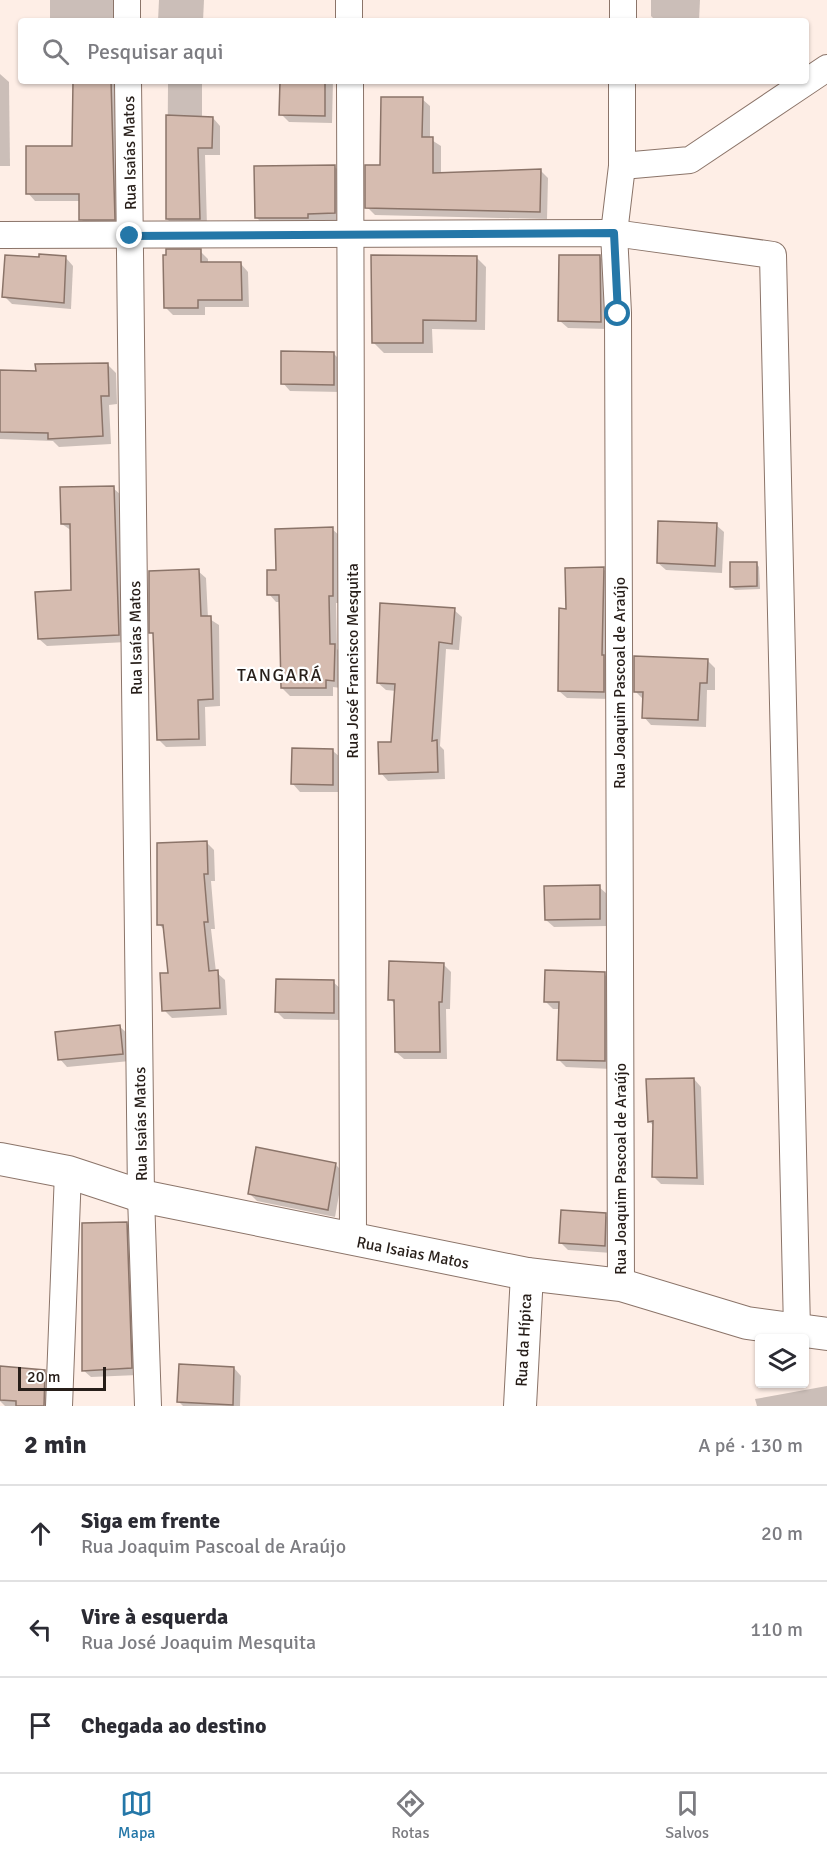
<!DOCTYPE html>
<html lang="pt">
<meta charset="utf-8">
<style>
:root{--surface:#fff;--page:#f7f7f7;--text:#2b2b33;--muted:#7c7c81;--line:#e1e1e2;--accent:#2477a8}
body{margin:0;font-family:Signika,sans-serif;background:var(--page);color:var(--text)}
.controls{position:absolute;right:18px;bottom:18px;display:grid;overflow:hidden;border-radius:6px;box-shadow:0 2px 4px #0004}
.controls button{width:54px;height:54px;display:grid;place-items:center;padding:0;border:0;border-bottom:2px solid var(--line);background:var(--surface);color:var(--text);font:30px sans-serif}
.scale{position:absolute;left:18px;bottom:15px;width:88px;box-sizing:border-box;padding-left:6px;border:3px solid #271e19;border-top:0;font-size:16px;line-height:21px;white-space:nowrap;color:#271e19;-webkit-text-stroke:4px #fff;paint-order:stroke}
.stop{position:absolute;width:18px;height:18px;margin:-14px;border:4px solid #2477a8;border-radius:50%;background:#fff}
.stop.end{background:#2477a8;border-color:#fff;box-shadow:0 2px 6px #0008}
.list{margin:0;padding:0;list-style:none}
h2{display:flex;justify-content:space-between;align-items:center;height:78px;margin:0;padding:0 24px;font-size:26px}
h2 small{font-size:20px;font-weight:400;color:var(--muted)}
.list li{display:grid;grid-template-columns:39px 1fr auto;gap:18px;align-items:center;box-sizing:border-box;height:96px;padding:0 24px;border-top:2px solid var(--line)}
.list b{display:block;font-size:22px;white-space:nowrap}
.list p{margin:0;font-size:20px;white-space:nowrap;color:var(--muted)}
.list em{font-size:20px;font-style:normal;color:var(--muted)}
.icon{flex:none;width:33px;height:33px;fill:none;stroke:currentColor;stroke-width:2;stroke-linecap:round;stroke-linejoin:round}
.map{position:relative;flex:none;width:827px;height:1406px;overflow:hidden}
.search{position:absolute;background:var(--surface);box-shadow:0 2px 4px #0004;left:18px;right:18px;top:18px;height:66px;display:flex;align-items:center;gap:15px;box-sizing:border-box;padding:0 21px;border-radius:6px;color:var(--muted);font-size:22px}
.sheet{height:366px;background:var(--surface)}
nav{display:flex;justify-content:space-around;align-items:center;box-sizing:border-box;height:84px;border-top:2px solid var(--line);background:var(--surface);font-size:16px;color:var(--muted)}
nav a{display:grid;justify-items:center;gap:3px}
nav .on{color:var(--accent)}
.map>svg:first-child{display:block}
.shadow{fill:#0003}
.building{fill:#d6bcb0;stroke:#8b7469;stroke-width:1.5}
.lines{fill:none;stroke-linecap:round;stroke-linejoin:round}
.minor-casing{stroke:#8b7469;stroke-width:28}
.tertiary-casing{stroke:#8b7469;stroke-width:34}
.minor{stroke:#fff;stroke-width:26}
.tertiary{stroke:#fff;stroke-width:32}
.route{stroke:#2477a8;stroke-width:8}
.labels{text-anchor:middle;stroke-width:4.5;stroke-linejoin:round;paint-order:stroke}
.street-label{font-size:16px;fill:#271e19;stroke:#fff}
.neighbourhood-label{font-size:18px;letter-spacing:1.5px;fill:#271e19;stroke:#fff}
</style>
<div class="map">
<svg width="827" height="1406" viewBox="0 0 827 1406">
<rect width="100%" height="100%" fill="#feeee6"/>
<g class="shadow">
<polygon points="50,0 120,0 119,21 50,21"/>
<polygon points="159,0 204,0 203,21 158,21"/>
<polygon points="651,0 700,0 699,21 656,21 651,16"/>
<polygon points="384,19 408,21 384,21"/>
<polygon points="0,74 9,82 10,166 0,166"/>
<polygon points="74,81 117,81 118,227 89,227 81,219 81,201 35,201 28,193 74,148"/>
<polygon points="161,81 202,81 202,118 213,118 220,126 220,155 205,155 207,226 175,227 167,219 168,84"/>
<polygon points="281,81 333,81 332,123 289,122 281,114"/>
<polygon points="422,99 430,106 430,139 441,146 441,174 541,171 548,178 547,219 375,215 367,207"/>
<polygon points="335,167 346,178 346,224 268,229 256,217"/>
<polygon points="200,251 208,259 208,264 241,264 248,272 249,307 205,307 205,315 173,315 165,307"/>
<polygon points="599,256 607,264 608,329 568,328 560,321"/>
<polygon points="476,257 486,267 485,330 432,329 433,353 384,353 374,343"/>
<polygon points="66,258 73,266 71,309 12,304 4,296"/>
<polygon points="333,353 341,361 341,392 290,391 283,383"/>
<polygon points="107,364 116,373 117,404 109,405 111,444 59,447 53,441 0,439 0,372 37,372"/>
<polygon points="113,488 121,495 127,642 47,646 39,639 72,591 72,531 62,524"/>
<polygon points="716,525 724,532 722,573 666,570 658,563"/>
<polygon points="332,529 340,536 340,603 336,603 337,649 342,654 341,688 333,687 333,696 290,696 282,688 281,602 276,602 269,594 277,572"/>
<polygon points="756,563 759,567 760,589 735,590 731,587"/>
<polygon points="603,569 611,576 611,699 567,698 559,691 567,610"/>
<polygon points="198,571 206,578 208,618 219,625 220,706 205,707 206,746 166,747 158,739 155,637 151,632"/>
<polygon points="454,610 462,617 459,650 446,649 440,746 444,750 445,779 388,781 381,773 392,743 396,691 386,690 378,683"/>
<polygon points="708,661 715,668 715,690 707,690 706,727 651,725 644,717 643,699 636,692"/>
<polygon points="333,751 341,758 340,792 300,792 293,784"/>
<polygon points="206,842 214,850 215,881 211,881 215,929 211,929 216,972 225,980 227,1015 172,1018 164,1010 170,974 165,931 159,924"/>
<polygon points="599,887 607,894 607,926 554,927 546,920"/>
<polygon points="443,964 451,972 450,1009 446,1009 447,1059 404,1059 396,1052 396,1005 390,999"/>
<polygon points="604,974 612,982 612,1069 566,1067 558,1059 560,1009 553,1009 545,1001"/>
<polygon points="333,982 341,989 341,1020 284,1019 276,1011"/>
<polygon points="120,1027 128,1034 130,1061 67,1067 60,1059"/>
<polygon points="694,1079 701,1087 704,1185 661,1184 653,1176 654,1126 649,1121"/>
<polygon points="335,1164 343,1172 335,1217 257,1201 250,1194"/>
<polygon points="605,1215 613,1223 612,1253 568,1250 560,1242"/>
<polygon points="126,1223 133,1230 138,1375 91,1377 83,1370"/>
<polygon points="0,1368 45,1372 52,1379 52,1406 5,1406 0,1401"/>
<polygon points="234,1368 241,1376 240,1406 183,1406 179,1402"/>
<polygon points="827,1386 827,1406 757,1406 755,1399"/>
</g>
<g class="building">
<polygon points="73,81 111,81 115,220 79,220 79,194 26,194 26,146 72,146"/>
<polygon points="280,81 325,81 325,116 279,115"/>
<polygon points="381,97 423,97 422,137 433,137 433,173 541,169 540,212 365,208 365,165 380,165"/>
<polygon points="166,115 213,117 212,148 198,148 200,219 166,219"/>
<polygon points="335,165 335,213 308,214 308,218 255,218 254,166"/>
<polygon points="166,249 201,249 201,262 241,262 242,300 198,300 198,308 164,308 163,255 166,255"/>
<polygon points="39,254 66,256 64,303 2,297 5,255 39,257"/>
<polygon points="371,255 477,256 476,321 423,320 423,343 372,343"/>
<polygon points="559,255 600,255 601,322 558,321"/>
<polygon points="281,351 334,352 334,385 281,384"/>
<polygon points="108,363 109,396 101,396 103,436 48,439 48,433 0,432 0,370 36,371 35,364"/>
<polygon points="114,486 119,635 38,639 35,592 71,590 70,524 61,524 60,487"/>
<polygon points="658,521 717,523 715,566 657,563"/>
<polygon points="333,527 333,596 329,596 330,644 335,644 334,681 326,680 326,688 281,688 279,595 267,595 267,570 276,570 275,529"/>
<polygon points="730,562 757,562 757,586 730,587"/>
<polygon points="604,567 602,655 604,655 604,692 558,691 559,608 566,609 565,568"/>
<polygon points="199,569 201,616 211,616 213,699 198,700 199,739 157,740 153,633 149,633 149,571"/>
<polygon points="380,603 455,608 452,644 439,642 432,741 437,740 438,772 379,774 378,742 391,742 395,684 377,683"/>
<polygon points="634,656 708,659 707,683 700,683 698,720 642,718 643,692 634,692"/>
<polygon points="292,748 333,749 333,785 291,784"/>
<polygon points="207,841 208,874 204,874 208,922 204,922 209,971 218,970 220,1008 162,1011 160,973 168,973 163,925 157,925 157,843"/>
<polygon points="600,885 600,919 545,920 544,886"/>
<polygon points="389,961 444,963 442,1002 439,1002 440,1052 395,1052 394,1000 388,1000"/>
<polygon points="545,970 605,972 605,1061 557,1060 559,1002 544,1002"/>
<polygon points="276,979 334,980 334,1013 275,1012"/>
<polygon points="120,1025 123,1054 58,1060 55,1032"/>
<polygon points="694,1078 697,1178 652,1177 653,1121 648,1122 646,1079"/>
<polygon points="256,1147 336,1163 328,1210 248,1194"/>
<polygon points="561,1210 606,1213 605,1246 559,1243"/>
<polygon points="127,1222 132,1368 82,1371 82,1223"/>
<polygon points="179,1364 234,1367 233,1405 177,1402"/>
<polygon points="0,1366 45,1370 44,1406 16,1406 16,1401 0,1400"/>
</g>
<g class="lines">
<g class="minor-casing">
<g id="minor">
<polyline points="127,0 127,21"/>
<polyline points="349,0 349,21"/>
<polyline points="623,21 623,0"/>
<polyline points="128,81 141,1196 148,1406"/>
<polyline points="350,81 353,1240"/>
<polyline points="622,166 690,160 827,68"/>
<polyline points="0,235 614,233 773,255 797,1330"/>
<polyline points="621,1285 618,313 614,233 622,166 622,81"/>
<polyline points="59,1406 68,1172"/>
</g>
</g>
<g class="tertiary-casing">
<g id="tertiary">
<polyline points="0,1159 68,1172 141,1196 527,1274 621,1285 747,1323 827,1334"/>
<polyline points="520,1406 527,1274"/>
</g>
</g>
<use href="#minor" class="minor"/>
<use href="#tertiary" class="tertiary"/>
</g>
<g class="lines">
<polyline class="route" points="130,236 614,233 618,314"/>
</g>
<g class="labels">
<g class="street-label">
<text transform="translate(129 153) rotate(-91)" y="6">Rua Isaías Matos</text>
<text transform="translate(135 638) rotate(-91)" y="6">Rua Isaías Matos</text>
<text transform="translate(352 661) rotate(-90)" y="6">Rua José Francisco Mesquita</text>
<text transform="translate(619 683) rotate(-90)" y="6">Rua Joaquim Pascoal de Araújo</text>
<text transform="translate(140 1124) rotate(-91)" y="6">Rua Isaías Matos</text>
<text transform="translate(620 1169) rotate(-90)" y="6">Rua Joaquim Pascoal de Araújo</text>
<text transform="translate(413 1252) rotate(11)" y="6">Rua Isaias Matos</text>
<text transform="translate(523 1340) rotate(-87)" y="6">Rua da Hípica</text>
</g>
<g class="neighbourhood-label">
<text x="280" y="681">TANGARÁ</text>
</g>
</g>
</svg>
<div class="controls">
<button><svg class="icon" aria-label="layers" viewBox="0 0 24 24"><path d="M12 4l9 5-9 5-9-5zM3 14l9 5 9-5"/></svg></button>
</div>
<div class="scale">20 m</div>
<div class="stop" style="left:618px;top:314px"></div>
<div class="stop end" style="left:130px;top:236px"></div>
<div class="search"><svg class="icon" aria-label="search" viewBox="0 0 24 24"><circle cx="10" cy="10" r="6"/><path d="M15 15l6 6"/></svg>Pesquisar aqui</div>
</div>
<section class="sheet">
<h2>2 min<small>A pé · 130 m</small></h2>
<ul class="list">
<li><svg class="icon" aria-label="ahead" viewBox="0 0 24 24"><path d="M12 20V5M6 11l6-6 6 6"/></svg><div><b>Siga em frente</b><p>Rua Joaquim Pascoal de Araújo</p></div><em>20 m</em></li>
<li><svg class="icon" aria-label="left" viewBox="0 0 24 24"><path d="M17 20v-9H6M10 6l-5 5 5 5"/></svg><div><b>Vire à esquerda</b><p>Rua José Joaquim Mesquita</p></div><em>110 m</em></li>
<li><svg class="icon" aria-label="arrive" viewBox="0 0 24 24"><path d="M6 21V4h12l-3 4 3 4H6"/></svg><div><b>Chegada ao destino</b></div></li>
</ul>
</section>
<nav>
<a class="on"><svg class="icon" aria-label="map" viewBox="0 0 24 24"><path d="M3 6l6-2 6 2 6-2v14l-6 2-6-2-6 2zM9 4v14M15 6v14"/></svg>Mapa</a>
<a><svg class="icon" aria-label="directions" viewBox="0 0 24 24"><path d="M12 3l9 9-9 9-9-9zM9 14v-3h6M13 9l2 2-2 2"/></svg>Rotas</a>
<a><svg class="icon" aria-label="saved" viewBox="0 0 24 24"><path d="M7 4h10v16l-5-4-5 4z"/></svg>Salvos</a>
</nav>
